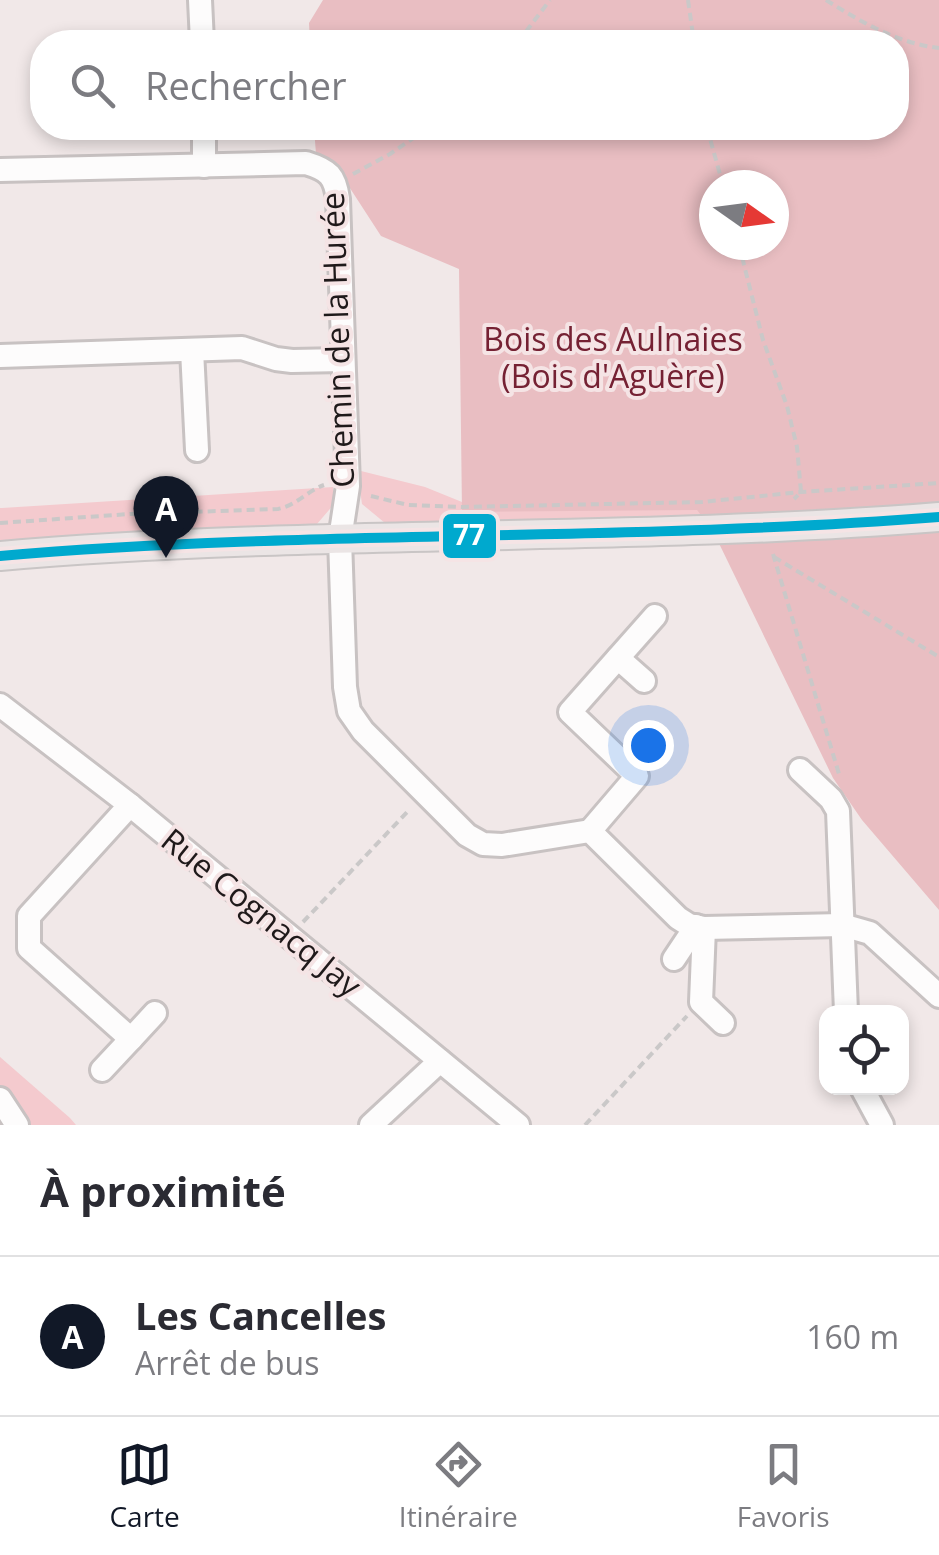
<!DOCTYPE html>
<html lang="fr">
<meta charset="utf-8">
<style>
:root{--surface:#fff;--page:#f7f7f7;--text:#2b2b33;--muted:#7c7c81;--line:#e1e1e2;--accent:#111827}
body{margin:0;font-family:"Open Sans",sans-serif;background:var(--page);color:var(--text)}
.controls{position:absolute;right:30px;bottom:30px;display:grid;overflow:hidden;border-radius:20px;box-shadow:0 5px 15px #0003}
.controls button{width:90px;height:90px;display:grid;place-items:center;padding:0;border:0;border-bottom:2px solid var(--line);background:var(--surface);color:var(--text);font:50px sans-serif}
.compass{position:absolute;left:699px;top:170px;width:90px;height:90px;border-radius:50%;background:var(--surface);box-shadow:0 5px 15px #0003;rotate:104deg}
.you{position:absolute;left:648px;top:745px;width:35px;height:35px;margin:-25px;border:8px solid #fff;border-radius:50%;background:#1a73e8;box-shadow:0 0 0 15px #1a73e833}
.badge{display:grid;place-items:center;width:65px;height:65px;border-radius:50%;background:var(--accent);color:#fff;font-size:32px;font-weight:700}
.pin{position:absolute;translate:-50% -82px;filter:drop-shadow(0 2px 5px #0008)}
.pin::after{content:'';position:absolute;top:52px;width:35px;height:30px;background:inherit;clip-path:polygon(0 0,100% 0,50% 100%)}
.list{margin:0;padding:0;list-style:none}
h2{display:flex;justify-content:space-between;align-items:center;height:130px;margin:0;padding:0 40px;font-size:42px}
h2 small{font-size:32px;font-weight:400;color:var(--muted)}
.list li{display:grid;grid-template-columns:65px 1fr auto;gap:30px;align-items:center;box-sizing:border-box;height:160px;padding:0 40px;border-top:2px solid var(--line)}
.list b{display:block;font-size:38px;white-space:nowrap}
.list p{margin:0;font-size:32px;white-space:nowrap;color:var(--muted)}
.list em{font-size:32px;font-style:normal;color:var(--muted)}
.icon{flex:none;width:55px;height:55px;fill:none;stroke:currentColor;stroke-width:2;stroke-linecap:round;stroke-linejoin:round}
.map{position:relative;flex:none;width:939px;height:1125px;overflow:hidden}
.search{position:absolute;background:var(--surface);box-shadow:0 5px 15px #0003;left:30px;right:30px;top:30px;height:110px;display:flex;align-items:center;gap:25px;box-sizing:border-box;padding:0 35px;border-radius:40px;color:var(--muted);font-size:38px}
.sheet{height:290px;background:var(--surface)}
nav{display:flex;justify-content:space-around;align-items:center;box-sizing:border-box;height:140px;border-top:2px solid var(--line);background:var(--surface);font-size:28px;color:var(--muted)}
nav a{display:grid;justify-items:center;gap:5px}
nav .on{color:var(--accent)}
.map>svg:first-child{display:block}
.green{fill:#f4cace}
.forest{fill:#e9bec2;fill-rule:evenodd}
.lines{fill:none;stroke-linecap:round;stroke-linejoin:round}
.minor-casing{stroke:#c8c2c2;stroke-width:28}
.major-casing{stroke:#c9c5c5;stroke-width:32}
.path{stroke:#cac8c8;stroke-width:4;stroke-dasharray:8 5;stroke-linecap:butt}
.minor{stroke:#fdfcfc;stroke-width:22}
.major{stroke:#ebe5e5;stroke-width:28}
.bus-1-casing{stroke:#f5e4e5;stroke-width:18}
.bus-1{stroke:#00a9ce;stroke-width:10}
.labels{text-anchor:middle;stroke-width:8;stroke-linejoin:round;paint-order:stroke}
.street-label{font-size:32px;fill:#1f191a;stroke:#f5e4e5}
.park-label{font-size:32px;fill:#752133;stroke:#f5e4e5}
.line-badge{stroke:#f5e4e5;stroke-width:4}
.badge-label{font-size:28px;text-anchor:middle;font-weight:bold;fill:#fff}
</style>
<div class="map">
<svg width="939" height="1125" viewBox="0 0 939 1125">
<rect width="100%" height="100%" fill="#f1e8e8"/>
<g class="green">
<polygon points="357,470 425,487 462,502 518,494 833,515 385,523 362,504"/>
<polygon points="333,487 335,503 317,524 0,543 0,508 2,508"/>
<polygon points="0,1057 70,1118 76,1125 0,1125"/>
</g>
<path class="forest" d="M323 0H939V910L862 820 833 778 712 529 697 510 462 512 459 269 381 236 333 162 316 154 314 128H896V42H310L309 23ZM714 185H774V245H714Z"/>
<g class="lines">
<g class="minor-casing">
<g id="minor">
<polyline points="200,0 202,42"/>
<polyline points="204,128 204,166"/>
<path d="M0 170 306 163C329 170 335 176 338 199L348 486 340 539 345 687 349 711 363 731 467 835 483 844 502 845 590 831 678 918 689 925 704 928 842 925 870 933 939 996"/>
<polyline points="192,350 197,450"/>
<polyline points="0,356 242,348 276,359 292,361 343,360"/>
<polyline points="618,658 644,681"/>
<polyline points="0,705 130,805 518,1125"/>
<polyline points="800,770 831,799 838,811 846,1012"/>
<polyline points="130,805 29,916 29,948 131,1039 155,1013"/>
<polyline points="590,831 637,776 570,712 655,616"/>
<polyline points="704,928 701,1002 723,1023"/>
<polyline points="674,959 696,926"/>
<polyline points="102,1070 131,1039"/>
<polyline points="862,1088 882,1125"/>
<polyline points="0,1099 17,1125"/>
<polyline points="371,1125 440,1061"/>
</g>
</g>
<g class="major-casing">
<path id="major" d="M0 556C312 529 627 542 939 517"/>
</g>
<g class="path">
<polyline points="688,0 694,42"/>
<path d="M826 0C861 22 897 43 939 48"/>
<polyline points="518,42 550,0"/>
<polyline points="707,128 723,185"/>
<polyline points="353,174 390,154 428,128"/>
<polyline points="739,245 763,340 787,406 797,447 801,492 794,499"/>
<polyline points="371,496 408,505 462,507 702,502 801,492 939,483"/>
<path d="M0 523 130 514 278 509C297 505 307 491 324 485"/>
<polyline points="773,554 839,774"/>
<polyline points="774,557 939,657"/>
<polyline points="303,922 410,809"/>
<polyline points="585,1125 687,1016"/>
</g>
<use href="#minor" class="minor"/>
<use href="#major" class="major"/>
<g class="bus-1-casing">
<path id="bus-1" d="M0 556C312 529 627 542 939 517"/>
</g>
<use href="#bus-1" class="bus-1"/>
</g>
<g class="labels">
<g class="street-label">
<text transform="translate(338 340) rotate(-92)" y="11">Chemin de la Hurée</text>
<text transform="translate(261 913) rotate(39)" y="11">Rue Cognacq Jay</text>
</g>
<g class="park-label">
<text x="613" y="351">Bois des Aulnaies<tspan x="613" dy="37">(Bois d'Aguère)</tspan></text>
</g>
</g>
<rect class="line-badge" x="441" y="512" width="57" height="48" rx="10" fill="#00a9ce"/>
<g class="badge-label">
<text x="469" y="545">77</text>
</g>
</svg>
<div class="controls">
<button><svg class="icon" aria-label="locate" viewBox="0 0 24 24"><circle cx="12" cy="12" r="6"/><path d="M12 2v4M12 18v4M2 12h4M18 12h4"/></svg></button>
</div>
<svg class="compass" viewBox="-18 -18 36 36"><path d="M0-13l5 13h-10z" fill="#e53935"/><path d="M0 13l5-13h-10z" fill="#7c7c81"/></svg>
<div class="you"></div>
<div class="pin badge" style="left:166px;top:558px">A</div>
<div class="search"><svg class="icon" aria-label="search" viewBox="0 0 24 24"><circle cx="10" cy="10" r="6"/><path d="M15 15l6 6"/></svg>Rechercher</div>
</div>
<section class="sheet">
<h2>À proximité<small></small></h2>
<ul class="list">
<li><span class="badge">A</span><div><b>Les Cancelles</b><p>Arrêt de bus</p></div><em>160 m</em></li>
</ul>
</section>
<nav>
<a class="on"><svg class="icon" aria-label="map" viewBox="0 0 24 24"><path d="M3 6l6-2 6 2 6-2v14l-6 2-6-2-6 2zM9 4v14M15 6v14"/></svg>Carte</a>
<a><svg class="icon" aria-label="directions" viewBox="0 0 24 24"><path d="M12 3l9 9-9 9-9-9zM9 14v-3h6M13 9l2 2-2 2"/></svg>Itinéraire</a>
<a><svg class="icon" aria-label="saved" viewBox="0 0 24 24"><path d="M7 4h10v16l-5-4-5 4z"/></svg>Favoris</a>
</nav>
